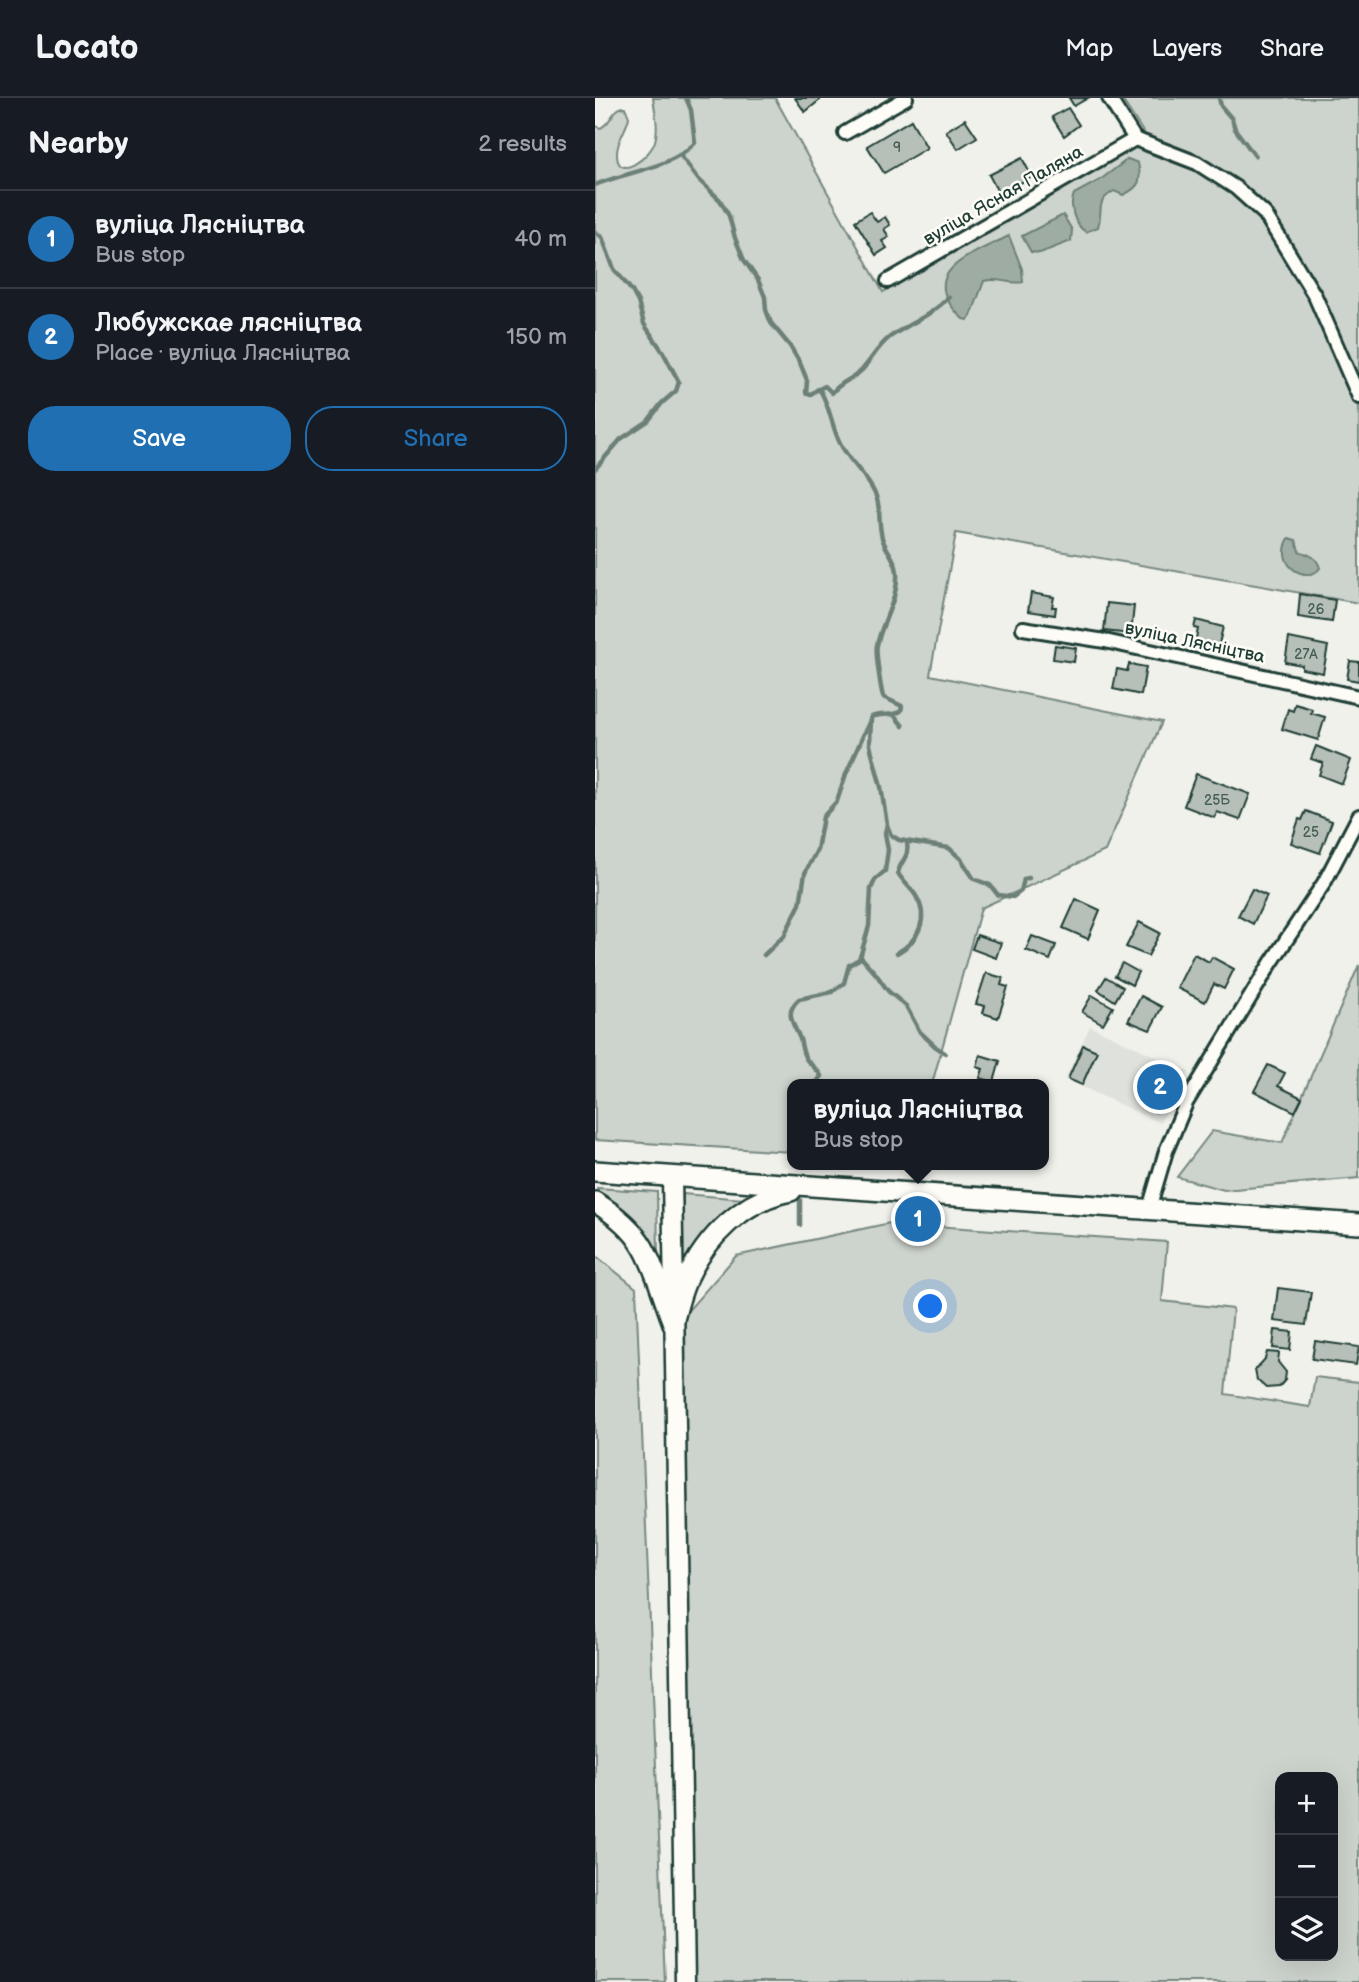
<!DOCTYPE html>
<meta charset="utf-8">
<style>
:root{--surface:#171b24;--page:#242831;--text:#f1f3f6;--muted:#9ea1a6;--line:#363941;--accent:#1f6fb2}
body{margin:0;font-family:"Balsamiq Sans",sans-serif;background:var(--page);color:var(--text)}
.controls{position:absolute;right:21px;bottom:21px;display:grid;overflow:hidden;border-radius:14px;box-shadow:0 7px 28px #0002}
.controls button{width:63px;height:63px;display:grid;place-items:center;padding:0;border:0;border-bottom:2px solid var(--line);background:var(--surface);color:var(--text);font:35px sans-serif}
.you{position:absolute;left:336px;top:1209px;width:24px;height:24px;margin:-18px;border:5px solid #fff;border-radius:50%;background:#1a73e8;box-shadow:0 0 0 10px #1a73e833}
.badge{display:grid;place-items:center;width:46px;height:46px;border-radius:50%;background:var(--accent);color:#fff;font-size:23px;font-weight:700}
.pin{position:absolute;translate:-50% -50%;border:4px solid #fff;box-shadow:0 2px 7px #0006}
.popup{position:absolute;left:192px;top:981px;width:262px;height:91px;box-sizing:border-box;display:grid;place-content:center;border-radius:14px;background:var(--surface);filter:drop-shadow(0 2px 5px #0005);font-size:23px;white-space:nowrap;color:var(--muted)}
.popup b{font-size:26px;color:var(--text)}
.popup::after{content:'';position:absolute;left:50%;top:100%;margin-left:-14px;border:14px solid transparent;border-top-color:var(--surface)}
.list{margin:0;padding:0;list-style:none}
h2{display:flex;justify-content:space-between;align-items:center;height:91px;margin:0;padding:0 28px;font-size:30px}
h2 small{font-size:23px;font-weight:400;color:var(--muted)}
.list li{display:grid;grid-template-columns:46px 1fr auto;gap:21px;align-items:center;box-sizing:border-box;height:98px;padding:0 28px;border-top:2px solid var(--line)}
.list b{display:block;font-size:26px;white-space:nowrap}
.list p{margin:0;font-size:23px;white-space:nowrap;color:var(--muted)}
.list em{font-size:23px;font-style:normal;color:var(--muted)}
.actions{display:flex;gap:14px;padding:21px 28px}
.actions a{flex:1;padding:16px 0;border:2px solid var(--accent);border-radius:28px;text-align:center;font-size:24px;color:var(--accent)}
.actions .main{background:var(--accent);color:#fff}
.icon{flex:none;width:38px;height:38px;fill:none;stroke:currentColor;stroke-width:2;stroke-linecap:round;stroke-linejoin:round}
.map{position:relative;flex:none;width:764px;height:1884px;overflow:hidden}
header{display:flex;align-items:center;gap:42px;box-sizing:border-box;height:98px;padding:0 35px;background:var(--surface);border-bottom:2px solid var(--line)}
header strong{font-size:33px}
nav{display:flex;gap:38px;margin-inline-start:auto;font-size:24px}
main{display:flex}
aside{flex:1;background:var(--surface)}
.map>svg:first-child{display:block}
.built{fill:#dfe2dc}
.green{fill:#cdd3cd;stroke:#768880;stroke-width:2;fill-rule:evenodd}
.water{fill:#9faca4;stroke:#6c8077;stroke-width:2}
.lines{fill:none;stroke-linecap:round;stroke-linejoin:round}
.stream{stroke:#6c8077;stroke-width:4.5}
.building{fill:#b6bfb8;stroke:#1f3d34;stroke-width:2}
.street-casing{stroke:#1f3d34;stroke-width:18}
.secondary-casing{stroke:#1f3d34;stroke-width:23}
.primary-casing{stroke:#1f3d34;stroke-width:24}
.street{stroke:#fdfcf7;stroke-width:12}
.secondary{stroke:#fdfcf7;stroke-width:18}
.primary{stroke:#fdfcf7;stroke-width:19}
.labels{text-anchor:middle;stroke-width:5;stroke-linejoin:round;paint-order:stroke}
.number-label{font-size:14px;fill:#455e55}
.street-label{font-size:18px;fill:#1f3d34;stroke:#fdfcf7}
</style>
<header>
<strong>Locato</strong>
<nav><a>Map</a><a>Layers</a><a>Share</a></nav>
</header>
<main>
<aside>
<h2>Nearby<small>2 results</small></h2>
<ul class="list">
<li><span class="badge">1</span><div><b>вуліца Лясніцтва</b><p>Bus stop</p></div><em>40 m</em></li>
<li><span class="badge">2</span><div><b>Любужскае лясніцтва</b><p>Place · вуліца Лясніцтва</p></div><em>150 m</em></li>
</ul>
<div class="actions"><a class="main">Save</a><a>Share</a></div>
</aside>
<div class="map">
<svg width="764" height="1884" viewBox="0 0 764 1884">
<rect width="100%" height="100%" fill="#f0f1eb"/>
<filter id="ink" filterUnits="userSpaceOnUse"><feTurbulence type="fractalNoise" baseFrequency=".0143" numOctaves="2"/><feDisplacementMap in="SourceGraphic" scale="14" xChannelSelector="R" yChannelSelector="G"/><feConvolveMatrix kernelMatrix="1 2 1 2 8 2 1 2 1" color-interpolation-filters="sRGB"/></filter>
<g filter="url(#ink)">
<polygon class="built" points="495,928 594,974 565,1025 470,981"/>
<g class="green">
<path d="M58 0H180L288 194 552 40 526 0H764V505L361 435 335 577 567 624 510 753 386 810 337 986H197V1054L0 1042V27L5 30C17 26 17 9 30 9L34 19C32 31 22 42 22 55 21 85 55 60 60 43 64 30 60 14 58 0Z"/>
<polygon points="764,867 764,1080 629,1092 582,1079 617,1033 687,1045"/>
<polygon points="2,1090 62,1094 63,1158 38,1121 4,1095"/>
<polygon points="88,1096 149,1101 120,1125 88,1168"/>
<path d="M295 1125 572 1144 567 1203 638 1211 630 1296 715 1309 720 1279 764 1284V1884H97L89 1217 141 1158ZM685 1679H738V1858H685Z"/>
<polygon points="0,1157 41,1190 70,1884 0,1884"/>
</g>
<g class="water">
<path d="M533 61 543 65C547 83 545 89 528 97L519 93C499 105 509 111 503 129L491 134C479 127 474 108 479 96L505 82Z"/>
<polygon points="468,117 477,132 476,143 445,155 436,154 427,138"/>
<path d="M414 138 427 171 428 184C415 187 403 179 389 183L376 218 373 222 368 221C318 174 376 157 414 138Z"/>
<path d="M694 440 701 442 704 453C715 457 722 459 725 470 714 486 678 469 694 440Z"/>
</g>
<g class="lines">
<g class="stream">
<polyline points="624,0 626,8 637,21 640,31 660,58"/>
<path d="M86 58 103 81 125 102 134 118 140 140 149 162 163 182 170 199 171 212 176 225 195 248 205 265 212 282 211 295 216 296 223 291 226 294C235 310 237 329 245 345 254 364 273 378 281 398 287 413 282 431 289 445 294 456 301 462 302 474 304 500 287 523 282 547 280 554 286 591 288 599L307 608 306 613C297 619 287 615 276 619L275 647 286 689 292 726 290 735 293 752 290 773 280 782 276 791 274 828 266 856 264 861 254 867 249 885 237 894 204 901C188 915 199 926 205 941 207 948 207 956 212 962 216 968 222 970 226 978L223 983 216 986"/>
<path d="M0 87C33 73 74 71 100 45L96 12 91 0"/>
<polyline points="0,134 7,139 19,171 37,193 43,204 49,226 68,254 84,284 81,293 67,305 53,323 26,341 0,371"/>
<path d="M224 291 230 288 237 295C246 283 257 282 267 272 277 261 283 248 295 239 315 225 337 217 354 199"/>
<polyline points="299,617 308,628"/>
<polyline points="292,727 296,737 304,742 354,750 366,761 379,781 395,787 403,797 418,799 426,793 429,781 434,780"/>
<path d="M302 855C323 843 335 821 321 798 316 790 308 784 303 775 305 763 315 759 312 745"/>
<polyline points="169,857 189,838 205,806 210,775 222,752 228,719 242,703 251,676 276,620"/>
<polyline points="265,858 281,876 293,893 311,908 325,934 341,949 350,955"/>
<polyline points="205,1102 205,1127"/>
</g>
</g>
<g class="building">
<polygon points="200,0 223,0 225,2 210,14"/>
<polygon points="474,0 493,0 479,8"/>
<polygon points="473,10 484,27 469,38 457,19"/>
<polygon points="370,21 382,39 363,51 351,33"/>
<polygon points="316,22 332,50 289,75 272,48"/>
<polygon points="427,60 437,79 404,96 394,77"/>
<polygon points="275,114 282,124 290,119 295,127 289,131 294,139 287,143 292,150 281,157 260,123"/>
<polygon points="436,495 459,499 457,509 461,509 460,517 433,513"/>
<polygon points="705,496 740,502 737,524 703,519"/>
<polygon points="512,505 539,508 536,536 509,533"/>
<polygon points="601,522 628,529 623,550 600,545 603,531 599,530"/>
<polygon points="694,540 733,548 728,575 707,571 707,567 690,564"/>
<polygon points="460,547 481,550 479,564 458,561"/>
<polygon points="755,563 764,564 764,583 752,581"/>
<polygon points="534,566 551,569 546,597 518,591 522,571 532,573"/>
<polygon points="700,606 717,611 716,615 730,619 723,642 687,631 693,611 698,613"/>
<polygon points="721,648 756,662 747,686 724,677 728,665 716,661"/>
<polygon points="601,676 655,696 645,722 622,714 620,720 589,708"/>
<polygon points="711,713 737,723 725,755 696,745 704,721 707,722"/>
<polygon points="657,791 672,798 658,826 643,818"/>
<polygon points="481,801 505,812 493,841 468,830"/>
<polygon points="544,824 565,835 553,858 531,849"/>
<polygon points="382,837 406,845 401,860 377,851"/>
<polygon points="437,838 461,847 455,862 431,852"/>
<polygon points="599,856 614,864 617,859 639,871 629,891 619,886 610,904 582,890"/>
<polygon points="527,865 543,874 537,887 520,878"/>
<polygon points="391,875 408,880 406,887 413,889 403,920 388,915 390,908 381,906"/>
<polygon points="511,879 528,889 520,903 503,892"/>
<polygon points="497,897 518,909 508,926 487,914"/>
<polygon points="546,898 567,909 555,932 533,923"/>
<polygon points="488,947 502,953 487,987 473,981"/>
<polygon points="385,957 405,963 399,984 385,980 388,971 382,969"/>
<polygon points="566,967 582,975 573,992 576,993 573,998 570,997 561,1014 546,1006 556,987 550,984 555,976 560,978"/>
<polygon points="673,967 690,975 683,988 707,1000 700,1014 659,993"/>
<polygon points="683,1190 716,1194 711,1227 679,1223"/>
<polygon points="680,1232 697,1234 695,1252 678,1250"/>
<polygon points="720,1243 764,1249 761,1267 717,1261"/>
<polygon points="672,1254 684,1255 683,1264 691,1274 690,1282 684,1289 671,1290 662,1282 660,1272 670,1261"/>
</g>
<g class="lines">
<g class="street-casing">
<g id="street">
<polyline points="514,0 540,41 602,65 641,90 670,116 720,198 764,299"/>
<polyline points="250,35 311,0"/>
<polyline points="293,183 540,41"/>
<polyline points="428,530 510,543 764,599"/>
<polyline points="554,1111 571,1053 591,1005 676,865 729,785 764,718"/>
</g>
</g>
<g class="secondary-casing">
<polyline id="secondary" points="77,1079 90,1884"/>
</g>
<g class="primary-casing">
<g id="primary">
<polyline points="0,1073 764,1126"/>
<path d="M0 1104C18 1115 37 1130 48 1149 61 1171 68 1200 78 1225"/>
<path d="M78 1225C82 1211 85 1196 91 1183 111 1139 148 1102 196 1093"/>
</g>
</g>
<use href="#street" class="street"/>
<use href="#secondary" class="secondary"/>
<use href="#primary" class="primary"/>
</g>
</g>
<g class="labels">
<g class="number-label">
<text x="302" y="54">9</text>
<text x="721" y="516">26</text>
<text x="711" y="561">27А</text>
<text x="622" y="707">25Б</text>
<text x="716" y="739">25</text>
</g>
<g class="street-label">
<text transform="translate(408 97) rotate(-30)" y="6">вуліца Ясная Паляна</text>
<text transform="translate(600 544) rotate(12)" y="6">вуліца Лясніцтва</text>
</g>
</g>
</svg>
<div class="controls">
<button>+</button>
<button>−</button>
<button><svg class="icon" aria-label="layers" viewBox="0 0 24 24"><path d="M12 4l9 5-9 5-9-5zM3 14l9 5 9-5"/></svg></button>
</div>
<div class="you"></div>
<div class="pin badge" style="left:323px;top:1121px">1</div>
<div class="popup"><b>вуліца Лясніцтва</b>Bus stop</div>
<div class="pin badge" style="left:565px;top:989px">2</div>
</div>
</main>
